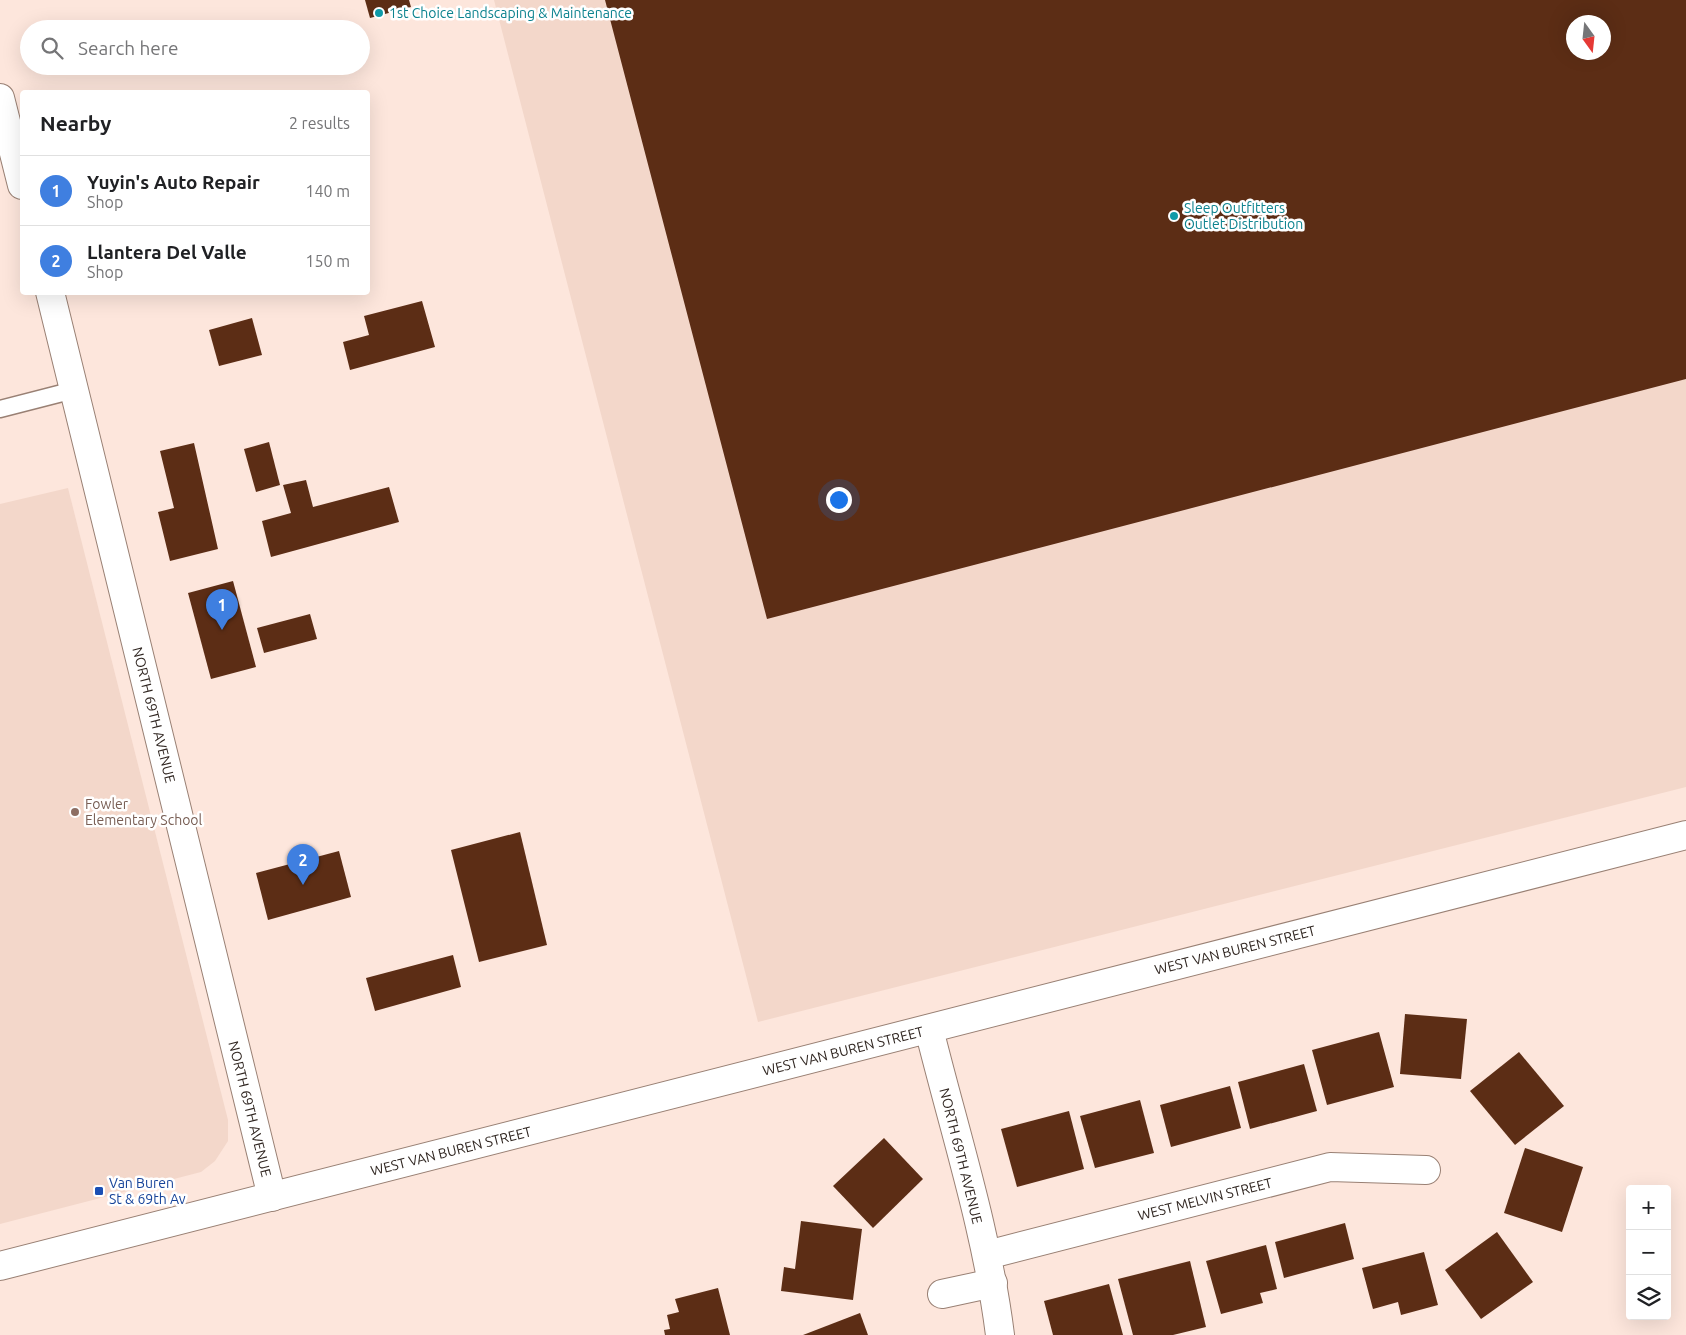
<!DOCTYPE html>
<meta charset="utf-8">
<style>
:root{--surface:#fff;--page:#f2f2f2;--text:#202124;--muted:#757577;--line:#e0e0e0;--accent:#0b8043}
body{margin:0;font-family:Ubuntu,sans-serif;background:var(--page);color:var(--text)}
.controls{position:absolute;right:15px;bottom:15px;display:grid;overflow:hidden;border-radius:5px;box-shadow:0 5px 20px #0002}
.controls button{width:45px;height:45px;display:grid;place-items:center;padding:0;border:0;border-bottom:1px solid var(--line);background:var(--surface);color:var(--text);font:25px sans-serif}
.compass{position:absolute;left:1566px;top:15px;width:45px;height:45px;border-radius:50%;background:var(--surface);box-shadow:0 5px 20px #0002;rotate:165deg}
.you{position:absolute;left:838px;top:499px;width:18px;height:18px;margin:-12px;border:4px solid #fff;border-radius:50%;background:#1a73e8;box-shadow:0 0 0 8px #1a73e833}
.badge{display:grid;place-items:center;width:32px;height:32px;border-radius:50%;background:var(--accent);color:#fff;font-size:16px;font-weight:700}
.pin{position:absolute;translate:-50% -41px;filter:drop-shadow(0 1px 2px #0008)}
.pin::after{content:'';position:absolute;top:26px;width:18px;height:15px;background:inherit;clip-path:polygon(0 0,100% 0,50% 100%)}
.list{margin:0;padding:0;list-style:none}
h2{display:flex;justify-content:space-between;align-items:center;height:65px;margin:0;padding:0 20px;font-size:21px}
h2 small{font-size:16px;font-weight:400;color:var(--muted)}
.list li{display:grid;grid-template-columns:32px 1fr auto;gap:15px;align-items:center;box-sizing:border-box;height:70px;padding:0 20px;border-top:1px solid var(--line)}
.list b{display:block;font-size:19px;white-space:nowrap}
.list p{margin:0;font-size:16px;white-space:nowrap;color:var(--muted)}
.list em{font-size:16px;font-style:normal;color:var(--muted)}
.icon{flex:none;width:28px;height:28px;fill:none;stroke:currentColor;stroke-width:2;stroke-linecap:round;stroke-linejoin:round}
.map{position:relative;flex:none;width:1686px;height:1335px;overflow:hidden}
.search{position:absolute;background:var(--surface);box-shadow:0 5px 20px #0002;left:20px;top:20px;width:350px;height:55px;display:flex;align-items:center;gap:12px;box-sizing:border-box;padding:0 18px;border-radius:28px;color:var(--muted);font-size:19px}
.panel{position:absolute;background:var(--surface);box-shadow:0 5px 20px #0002;left:20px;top:90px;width:350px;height:205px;border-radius:5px}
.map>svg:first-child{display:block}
.built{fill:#f3d7ca;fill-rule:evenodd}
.building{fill:#5c2d15;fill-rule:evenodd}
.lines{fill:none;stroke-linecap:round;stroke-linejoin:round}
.lane-casing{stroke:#998074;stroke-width:19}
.street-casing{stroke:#998074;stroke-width:30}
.primary-casing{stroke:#998074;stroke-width:30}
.lane{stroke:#fff;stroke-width:16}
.street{stroke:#fff;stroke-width:28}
.primary{stroke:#fff;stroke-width:28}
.culture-dot{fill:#0f9aa8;stroke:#fff;stroke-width:2}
.education-dot{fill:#8d6e63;stroke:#fff;stroke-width:2}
.transit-dot{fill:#1a4fb4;stroke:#fff;stroke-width:2}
.labels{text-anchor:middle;stroke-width:5;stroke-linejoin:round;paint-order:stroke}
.culture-label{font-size:14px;fill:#0d838f;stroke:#fff;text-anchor:start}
.street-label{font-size:14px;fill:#302621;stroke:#fff}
.education-label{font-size:14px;fill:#785e54;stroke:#fff;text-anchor:start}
.transit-label{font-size:14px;fill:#164399;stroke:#fff;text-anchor:start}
</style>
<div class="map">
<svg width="1686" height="1335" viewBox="0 0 1686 1335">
<rect width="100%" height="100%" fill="#fde6dc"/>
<g class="built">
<path d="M494 0H1686V787L758 1022ZM1574 22H1604V52H1574Z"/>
<polygon points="68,488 228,1120 228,1141 215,1161 201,1172 0,1224 0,504"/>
</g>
<g class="building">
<polygon points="365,0 409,0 411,7 370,18"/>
<path d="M605 0H1686V379L767 619ZM1574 22H1604V52H1574Z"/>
<polygon points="422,301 435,347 350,370 343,342 369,335 364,316"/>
<polygon points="252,318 262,355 219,366 209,330"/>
<polygon points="269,442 280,485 256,492 244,449"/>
<polygon points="194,443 218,549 170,561 158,512 174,508 160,451"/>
<polygon points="306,480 313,507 389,487 399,522 271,557 262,521 291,513 283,485"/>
<polygon points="233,581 256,667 211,679 188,593"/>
<polygon points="310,614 317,639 264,653 257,628"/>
<polygon points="520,832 547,945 479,962 451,850"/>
<polygon points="339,851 351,897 268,920 256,873"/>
<polygon points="453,955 461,987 375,1011 366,978"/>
<polygon points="1405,1014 1467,1019 1461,1079 1400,1074"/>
<polygon points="1379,1032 1394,1087 1327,1105 1312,1050"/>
<polygon points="1519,1052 1564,1106 1515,1145 1470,1091"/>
<polygon points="1304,1064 1317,1111 1250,1129 1238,1082"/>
<polygon points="1230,1086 1241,1128 1171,1147 1160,1105"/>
<polygon points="1140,1100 1154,1153 1095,1168 1080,1116"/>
<polygon points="1069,1111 1084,1169 1017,1187 1001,1129"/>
<polygon points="884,1138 923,1179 873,1228 833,1186"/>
<polygon points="1525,1148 1583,1167 1562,1232 1504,1213"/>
<polygon points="801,1221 862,1229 853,1300 781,1291 784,1267 795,1269"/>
<polygon points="1345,1223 1354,1259 1284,1278 1275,1242"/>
<polygon points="1497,1232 1533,1282 1481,1319 1445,1270"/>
<polygon points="1266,1245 1277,1289 1260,1293 1263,1303 1221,1314 1206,1261"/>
<polygon points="1424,1252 1438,1305 1401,1315 1398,1302 1373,1309 1362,1268"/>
<polygon points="1190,1261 1206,1327 1173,1335 1133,1335 1118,1279"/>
<polygon points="1109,1284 1123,1335 1053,1335 1044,1301"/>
<polygon points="718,1288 730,1335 665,1335 664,1330 670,1329 667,1315 679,1312 675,1299"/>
<polygon points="860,1313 868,1335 803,1335"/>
</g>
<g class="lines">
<g class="lane-casing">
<polyline id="lane" points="0,409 74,390"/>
</g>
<g class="street-casing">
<g id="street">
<polyline points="0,98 22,185"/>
<polyline points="50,292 272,1197"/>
<path d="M929 1029C954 1130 987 1231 1000 1335"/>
<polyline points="987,1255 1330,1167 1426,1170"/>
<polyline points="942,1294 993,1283"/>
</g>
</g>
<g class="primary-casing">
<polyline id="primary" points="0,1266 1686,835"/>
</g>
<use href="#lane" class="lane"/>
<use href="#street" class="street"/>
<use href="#primary" class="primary"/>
</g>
<g class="culture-dot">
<circle cx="379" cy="13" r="5"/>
<circle cx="1174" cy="216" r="5"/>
</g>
<circle class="education-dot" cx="75" cy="812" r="5"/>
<rect class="transit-dot" x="94" y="1186" width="10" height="10" rx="2.5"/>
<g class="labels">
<g class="culture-label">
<text x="389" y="18">1st Choice Landscaping &amp; Maintenance</text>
<text x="1184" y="213">Sleep Outfitters<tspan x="1184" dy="16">Outlet Distribution</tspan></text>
</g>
<g class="street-label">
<text transform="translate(154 715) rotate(76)" y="5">NORTH 69TH AVENUE</text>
<text transform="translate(1235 950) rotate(-14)" y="5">WEST VAN BUREN STREET</text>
<text transform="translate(843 1051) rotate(-14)" y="5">WEST VAN BUREN STREET</text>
<text transform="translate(250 1109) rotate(76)" y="5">NORTH 69TH AVENUE</text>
<text transform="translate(451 1151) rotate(-14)" y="5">WEST VAN BUREN STREET</text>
<text transform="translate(961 1156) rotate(76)" y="5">NORTH 69TH AVENUE</text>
<text transform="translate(1205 1199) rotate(-14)" y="5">WEST MELVIN STREET</text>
</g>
<g class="education-label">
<text x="85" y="809">Fowler<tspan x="85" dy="16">Elementary School</tspan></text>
</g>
<g class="transit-label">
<text x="109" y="1188">Van Buren<tspan x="109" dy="16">St &amp; 69th Av</tspan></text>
</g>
</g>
</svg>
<div class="controls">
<button>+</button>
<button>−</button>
<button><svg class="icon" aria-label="layers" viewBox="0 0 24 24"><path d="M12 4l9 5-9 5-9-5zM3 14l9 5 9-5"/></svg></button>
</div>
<svg class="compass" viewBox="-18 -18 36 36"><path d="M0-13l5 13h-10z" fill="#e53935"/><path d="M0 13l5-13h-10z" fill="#757577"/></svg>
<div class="you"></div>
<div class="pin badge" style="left:222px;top:630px;background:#3f7fe0">1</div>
<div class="pin badge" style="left:303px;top:885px;background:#3f7fe0">2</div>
<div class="search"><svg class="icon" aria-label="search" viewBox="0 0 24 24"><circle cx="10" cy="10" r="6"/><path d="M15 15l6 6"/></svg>Search here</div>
<section class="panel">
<h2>Nearby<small>2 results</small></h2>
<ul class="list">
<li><span class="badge" style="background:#3f7fe0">1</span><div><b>Yuyin's Auto Repair</b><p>Shop</p></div><em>140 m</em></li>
<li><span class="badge" style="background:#3f7fe0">2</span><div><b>Llantera Del Valle</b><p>Shop</p></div><em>150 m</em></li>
</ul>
</section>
</div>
